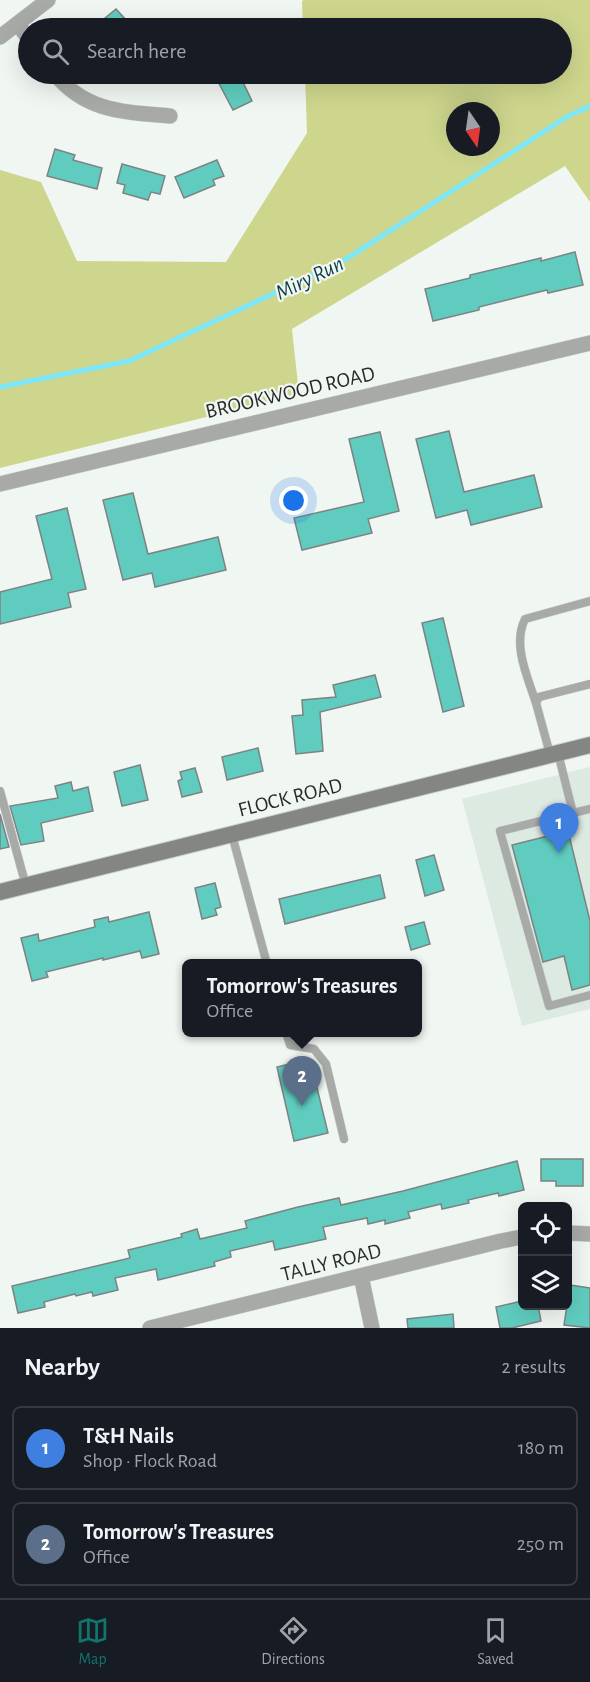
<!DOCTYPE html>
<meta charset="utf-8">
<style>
:root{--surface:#171b24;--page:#20242c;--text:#f1f3f6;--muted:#9ea1a6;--line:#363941;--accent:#0f766e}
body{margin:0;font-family:"Alegreya Sans",sans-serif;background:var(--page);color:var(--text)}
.controls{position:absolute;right:18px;bottom:18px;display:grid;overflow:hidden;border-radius:9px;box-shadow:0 6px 24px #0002}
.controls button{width:54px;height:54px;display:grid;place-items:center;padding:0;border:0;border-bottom:2px solid var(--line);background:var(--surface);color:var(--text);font:30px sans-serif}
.compass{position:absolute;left:446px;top:102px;width:54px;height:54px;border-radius:50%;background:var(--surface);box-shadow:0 6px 24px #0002;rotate:167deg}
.you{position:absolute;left:294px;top:501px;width:21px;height:21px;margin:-15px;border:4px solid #fff;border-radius:50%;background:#1a73e8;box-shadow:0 0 0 9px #1a73e833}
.badge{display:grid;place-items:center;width:39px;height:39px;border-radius:50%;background:var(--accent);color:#fff;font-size:20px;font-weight:700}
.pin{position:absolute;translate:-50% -50px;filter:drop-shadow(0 2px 3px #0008)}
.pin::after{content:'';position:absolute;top:32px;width:21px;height:18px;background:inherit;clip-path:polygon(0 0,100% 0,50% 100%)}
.popup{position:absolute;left:182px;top:959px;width:240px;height:78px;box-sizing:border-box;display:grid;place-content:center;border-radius:9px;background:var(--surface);filter:drop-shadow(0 2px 4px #0005);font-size:20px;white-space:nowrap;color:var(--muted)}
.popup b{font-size:22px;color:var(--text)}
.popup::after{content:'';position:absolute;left:50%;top:100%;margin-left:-12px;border:12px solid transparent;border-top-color:var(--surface)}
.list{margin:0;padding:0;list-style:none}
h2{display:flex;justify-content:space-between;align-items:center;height:78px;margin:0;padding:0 24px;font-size:26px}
h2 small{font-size:20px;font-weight:400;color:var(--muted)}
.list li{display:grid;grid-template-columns:39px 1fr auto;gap:18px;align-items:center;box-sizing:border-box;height:84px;margin:0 12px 12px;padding:0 12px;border:2px solid var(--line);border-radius:9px}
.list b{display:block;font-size:22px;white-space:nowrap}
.list p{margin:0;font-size:20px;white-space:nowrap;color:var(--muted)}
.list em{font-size:20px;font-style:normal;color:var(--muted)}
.icon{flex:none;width:33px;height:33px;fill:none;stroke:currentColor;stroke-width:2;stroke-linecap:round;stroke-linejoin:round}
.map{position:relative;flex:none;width:590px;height:1328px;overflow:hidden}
.search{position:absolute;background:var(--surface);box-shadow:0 6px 24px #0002;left:18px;right:18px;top:18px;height:66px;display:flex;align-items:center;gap:15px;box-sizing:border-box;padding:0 21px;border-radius:33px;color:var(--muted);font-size:22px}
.sheet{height:270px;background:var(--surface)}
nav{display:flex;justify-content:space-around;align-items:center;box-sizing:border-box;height:84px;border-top:2px solid var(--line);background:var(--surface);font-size:16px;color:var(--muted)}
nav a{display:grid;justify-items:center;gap:3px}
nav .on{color:var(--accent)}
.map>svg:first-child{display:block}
.built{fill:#ddeae2}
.green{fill:#ced68d;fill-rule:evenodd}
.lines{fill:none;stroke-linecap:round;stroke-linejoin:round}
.stream{stroke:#7ce7f8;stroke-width:5}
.building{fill:#60ccbf;stroke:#7d8382;stroke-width:1.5}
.service-casing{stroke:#ccd1ce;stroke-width:9}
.minor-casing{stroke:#ccd1ce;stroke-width:16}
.secondary-casing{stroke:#ccd1ce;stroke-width:18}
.service{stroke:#a8aaa7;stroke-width:8}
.minor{stroke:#a8aaa7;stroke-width:15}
.secondary{stroke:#848683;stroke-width:16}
.labels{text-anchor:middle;stroke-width:4.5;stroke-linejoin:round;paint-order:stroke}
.street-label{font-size:21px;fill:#292b2a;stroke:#f0f6f2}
.water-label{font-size:22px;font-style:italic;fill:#0b3e46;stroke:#f0f6f2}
</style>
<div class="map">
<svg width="590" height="1328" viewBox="0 0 590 1328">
<rect width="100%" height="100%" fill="#f0f6f2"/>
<polygon class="built" points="590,767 590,1009 522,1026 462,799"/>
<path class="green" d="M303 0H590V202L565 166 292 329 299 394 0 468V170L41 182 77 261 226 262 307 133 305 74H562V28H303L302 2ZM455 111H491V147H455Z"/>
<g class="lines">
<polyline class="stream" points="0,387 129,361 343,261 568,116 590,106"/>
</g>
<g class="building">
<polygon points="116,9 127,21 118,28 93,28"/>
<polygon points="214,74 239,74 252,101 233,110"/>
<polygon points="55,149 75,155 73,160 102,168 97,189 47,176"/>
<polygon points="217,160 224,176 213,180 215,185 184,198 175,177"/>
<polygon points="122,164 165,176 160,194 151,192 148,200 123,193 125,185 117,183"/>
<polygon points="575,252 583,285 548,293 547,290 479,307 479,310 433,321 425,289 470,278 470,275 541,258 541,261"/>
<polygon points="449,431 464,492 534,475 542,507 471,525 467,510 436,518 416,439"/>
<polygon points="380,432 399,511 368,519 372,533 302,550 294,518 364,502 349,439"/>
<polygon points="133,493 148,554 218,537 226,570 155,587 152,573 123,580 103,500"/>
<polygon points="67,508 86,589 68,593 71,607 0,624 0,592 52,579 36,516"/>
<polygon points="443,618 464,706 443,712 422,623"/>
<polygon points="375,675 381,697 320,712 323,751 296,754 292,716 303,715 302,700 336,697 333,685"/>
<polygon points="258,748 263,771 227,780 222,757"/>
<polygon points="140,765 148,800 122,806 114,772"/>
<polygon points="195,768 202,792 182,797 178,781 182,779 180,772"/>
<polygon points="71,782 73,791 88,787 93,811 41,823 44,841 21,845 10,806 58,798 55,786"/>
<polygon points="0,814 9,847 0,849"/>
<polygon points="568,831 590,921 590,985 572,990 564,956 543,962 512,845"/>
<polygon points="434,855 444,890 425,896 416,860"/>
<polygon points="380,875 385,898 285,924 279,899"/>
<polygon points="215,883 221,907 215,909 217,915 202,919 195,888"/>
<polygon points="149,912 159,954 142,958 140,951 103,960 103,958 46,972 48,977 32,981 21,938 38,934 39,941 95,927 94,920 108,917 109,922"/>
<polygon points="424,922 430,944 411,950 405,927"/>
<polygon points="310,1059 328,1133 294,1141 277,1067"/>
<polygon points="541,1159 583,1159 583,1186 556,1186 556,1181 541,1181"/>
<polygon points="517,1161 524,1190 499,1196 498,1193 468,1200 469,1203 442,1209 441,1204 408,1212 410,1218 385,1224 385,1220 368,1224 367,1218 323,1227 326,1239 275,1250 273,1241 230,1251 231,1257 214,1262 215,1266 158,1280 156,1269 115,1278 118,1290 93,1296 92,1292 76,1296 75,1294 44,1302 45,1307 18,1313 12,1286 130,1258 128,1250 182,1237 181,1234 197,1229 200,1239 247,1228 245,1221 298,1207 339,1198 341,1205 403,1191"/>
<polygon points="570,1285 590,1288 590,1328 564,1325"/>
<polygon points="522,1301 522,1305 538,1305 541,1321 512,1328 500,1328 496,1307"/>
<polygon points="453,1314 454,1328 408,1328 407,1319"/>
</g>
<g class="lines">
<g class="service-casing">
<g id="service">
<path d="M536 703C528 678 512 645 525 619L590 601"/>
<polyline points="558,753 573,813 590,809"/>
<polyline points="550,754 536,703 539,697 590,684"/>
<polyline points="0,791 26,886"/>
<polyline points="573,813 500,831 549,1006 590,995"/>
<polyline points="232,835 267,964"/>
<polyline points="286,1032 290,1045 314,1049 326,1064 344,1139"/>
</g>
</g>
<g class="minor-casing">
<g id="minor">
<polyline points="18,24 28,38"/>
<polyline points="0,37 48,0"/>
<path d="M55 74C86 112 124 112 170 116"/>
<polyline points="0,484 590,343"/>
<polyline points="568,1233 590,1234"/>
<polyline points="361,1276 372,1328"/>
<polyline points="150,1328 501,1241 522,1237"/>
</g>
</g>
<g class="secondary-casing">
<polyline id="secondary" points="0,892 590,745"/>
</g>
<use href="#service" class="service"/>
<use href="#minor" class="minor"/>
<use href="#secondary" class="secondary"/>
</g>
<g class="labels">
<g class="street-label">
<text transform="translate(290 392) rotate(-13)" y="7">BROOKWOOD ROAD</text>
<text transform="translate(290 797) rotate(-14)" y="7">FLOCK ROAD</text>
<text transform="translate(331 1262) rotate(-14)" y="7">TALLY ROAD</text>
</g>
<g class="water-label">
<text transform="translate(309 277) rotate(-26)" y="8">Miry Run</text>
</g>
</g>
</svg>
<div class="controls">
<button><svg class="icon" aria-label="locate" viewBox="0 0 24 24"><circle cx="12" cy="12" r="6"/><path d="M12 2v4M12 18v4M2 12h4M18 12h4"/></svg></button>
<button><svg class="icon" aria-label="layers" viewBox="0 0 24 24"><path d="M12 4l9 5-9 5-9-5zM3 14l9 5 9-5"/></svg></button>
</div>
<svg class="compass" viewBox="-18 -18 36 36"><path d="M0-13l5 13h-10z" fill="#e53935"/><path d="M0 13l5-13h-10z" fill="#9ea1a6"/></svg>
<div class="you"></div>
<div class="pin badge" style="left:559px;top:853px;background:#3f7fe0">1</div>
<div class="pin badge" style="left:302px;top:1106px;background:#5c6f8a">2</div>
<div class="popup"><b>Tomorrow's Treasures</b>Office</div>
<div class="search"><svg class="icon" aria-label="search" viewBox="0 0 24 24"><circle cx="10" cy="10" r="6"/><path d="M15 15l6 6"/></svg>Search here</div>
</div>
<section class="sheet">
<h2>Nearby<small>2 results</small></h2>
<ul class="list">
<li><span class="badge" style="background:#3f7fe0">1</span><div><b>T&amp;H Nails</b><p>Shop · Flock Road</p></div><em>180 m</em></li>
<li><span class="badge" style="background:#5c6f8a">2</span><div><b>Tomorrow's Treasures</b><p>Office</p></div><em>250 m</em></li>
</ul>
</section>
<nav>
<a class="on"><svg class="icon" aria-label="map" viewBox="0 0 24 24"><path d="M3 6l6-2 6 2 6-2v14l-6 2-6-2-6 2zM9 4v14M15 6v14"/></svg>Map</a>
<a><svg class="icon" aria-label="directions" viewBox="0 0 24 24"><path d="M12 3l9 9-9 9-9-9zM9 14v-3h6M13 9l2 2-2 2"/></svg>Directions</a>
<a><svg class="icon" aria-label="saved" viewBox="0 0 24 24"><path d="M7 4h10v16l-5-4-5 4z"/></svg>Saved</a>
</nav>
